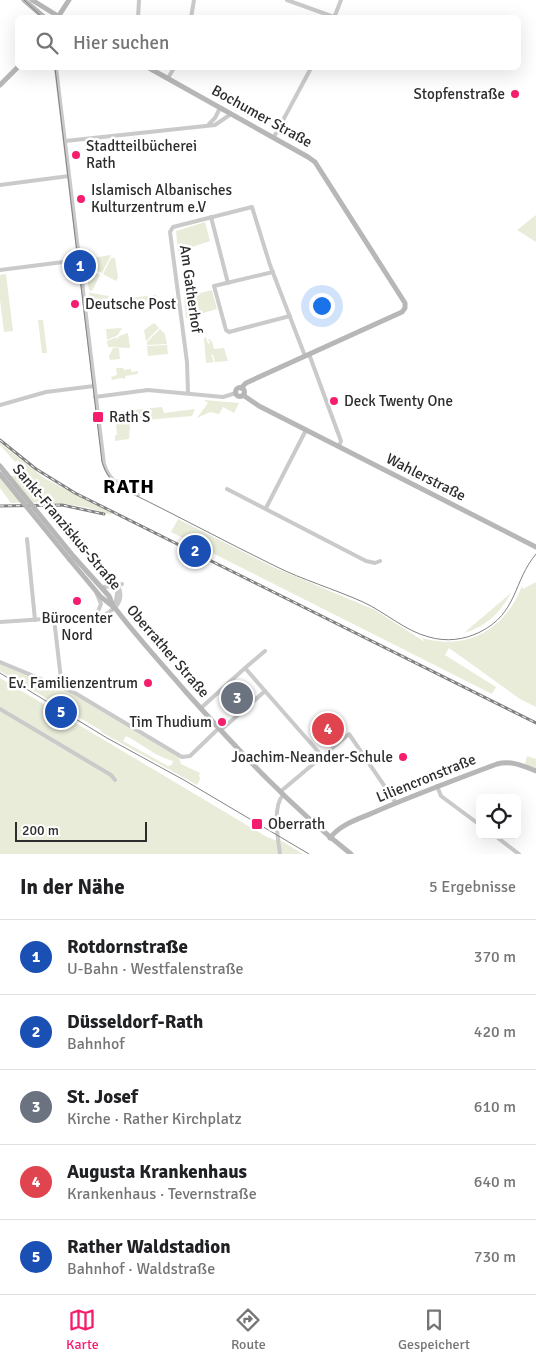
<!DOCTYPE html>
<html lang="de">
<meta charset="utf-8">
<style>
:root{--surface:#fff;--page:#f2f2f2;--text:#202124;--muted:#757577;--line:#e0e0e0;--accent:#f51e6e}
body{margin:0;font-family:Signika,sans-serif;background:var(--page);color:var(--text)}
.controls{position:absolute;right:15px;bottom:15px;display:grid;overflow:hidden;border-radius:8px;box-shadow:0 5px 20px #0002}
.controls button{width:45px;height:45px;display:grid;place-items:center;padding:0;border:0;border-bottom:1px solid var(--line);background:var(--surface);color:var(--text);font:25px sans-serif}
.scale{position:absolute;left:15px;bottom:12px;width:132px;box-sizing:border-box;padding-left:5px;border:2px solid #2d2d2d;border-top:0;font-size:14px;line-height:18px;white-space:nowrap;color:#2d2d2d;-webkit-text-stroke:4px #fff;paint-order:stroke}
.you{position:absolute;left:321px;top:305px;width:18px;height:18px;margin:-12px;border:4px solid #fff;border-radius:50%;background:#1a73e8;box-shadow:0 0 0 8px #1a73e833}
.badge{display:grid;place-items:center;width:32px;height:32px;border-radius:50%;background:var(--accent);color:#fff;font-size:16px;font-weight:700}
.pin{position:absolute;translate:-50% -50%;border:2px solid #fff;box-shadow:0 1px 5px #0006}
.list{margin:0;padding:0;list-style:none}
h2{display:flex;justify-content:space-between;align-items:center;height:65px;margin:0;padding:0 20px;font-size:21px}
h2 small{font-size:16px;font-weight:400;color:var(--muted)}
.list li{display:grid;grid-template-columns:32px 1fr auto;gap:15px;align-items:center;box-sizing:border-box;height:75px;padding:0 20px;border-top:1px solid var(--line)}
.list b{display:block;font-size:19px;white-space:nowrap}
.list p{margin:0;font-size:16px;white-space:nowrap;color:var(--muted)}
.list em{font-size:16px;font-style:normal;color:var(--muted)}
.icon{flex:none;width:28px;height:28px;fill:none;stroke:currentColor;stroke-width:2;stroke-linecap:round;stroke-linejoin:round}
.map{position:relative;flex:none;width:536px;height:854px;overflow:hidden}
.search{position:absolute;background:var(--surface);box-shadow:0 5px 20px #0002;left:15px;right:15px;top:15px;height:55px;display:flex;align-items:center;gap:12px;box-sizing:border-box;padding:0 18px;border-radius:8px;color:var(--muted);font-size:19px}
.sheet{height:440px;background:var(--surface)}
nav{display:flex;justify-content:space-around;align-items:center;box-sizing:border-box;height:70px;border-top:1px solid var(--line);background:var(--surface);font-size:14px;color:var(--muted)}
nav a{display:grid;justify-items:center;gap:2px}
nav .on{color:var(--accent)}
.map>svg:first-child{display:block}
.green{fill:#e9ecd9;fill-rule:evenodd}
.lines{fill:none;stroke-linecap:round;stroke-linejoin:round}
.street{stroke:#cacaca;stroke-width:4}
.secondary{stroke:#b7b7b7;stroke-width:5}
.tram{stroke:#828282;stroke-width:1}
.rail-casing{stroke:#828282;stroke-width:3}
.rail{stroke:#fff;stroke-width:1;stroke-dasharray:4;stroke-linecap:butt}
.secondary-bridge{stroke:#b7b7b7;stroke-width:5}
.poi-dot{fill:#f51e6e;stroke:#fff;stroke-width:2}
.labels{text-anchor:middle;stroke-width:5;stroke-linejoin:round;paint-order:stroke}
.poi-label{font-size:15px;fill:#2d2d2d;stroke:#fff;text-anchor:start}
.street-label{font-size:15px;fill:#2d2d2d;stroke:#fff}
.district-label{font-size:20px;font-weight:bold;letter-spacing:1px;fill:#000;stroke:#fff}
</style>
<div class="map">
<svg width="536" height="854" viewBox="0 0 536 854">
<rect width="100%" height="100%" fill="#fff"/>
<g class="green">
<polygon points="536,215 536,242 517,230"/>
<polygon points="205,222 210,241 178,252 176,231"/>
<polygon points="111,255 102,273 86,265 85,259"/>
<polygon points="111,258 115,258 118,277 116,281 103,274"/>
<polygon points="86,267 100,275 92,291 89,290"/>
<polygon points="6,274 13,331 4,332 0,300 0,275"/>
<polygon points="212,290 217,309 186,318 184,297"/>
<polygon points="89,292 91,293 109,296 104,306 91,307"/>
<polygon points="156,295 157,300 129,303 128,298"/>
<polygon points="38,320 43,320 47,353 42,353"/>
<polygon points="154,323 159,328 146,341 144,330"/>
<polygon points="122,328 118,335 107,340 106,329"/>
<polygon points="160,329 165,334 167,344 147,345 147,342"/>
<polygon points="128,333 130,348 108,347 107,341 117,337 116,341 119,336"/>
<polygon points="206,337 208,344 210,343 208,339 210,339 211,342 212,341 214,349 224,348 228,361 215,362 213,355 211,355 214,362 206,363 204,338"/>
<polygon points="167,345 168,354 148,356 147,346"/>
<polygon points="113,348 119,348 120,359 110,360 109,356"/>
<polygon points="116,368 123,368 124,370 131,369 131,372 138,371 138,374 125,376 125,379 121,378 112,380 111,377 117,375"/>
<polygon points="204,400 239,403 234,413 223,407 219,414 210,412 197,418 208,403"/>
<polygon points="162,407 164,413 195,409 192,416 133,421 130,425 129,439 115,441 115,435 117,435 115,412"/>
<path d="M0 443 44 478 111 513V515C76 502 48 502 11 503L0 488V473C11 477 16 478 26 470L18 460 15 462 0 445Z"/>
<path d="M116 479C131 481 131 479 138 492L126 487Z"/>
<path d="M178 519 273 567 375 610 425 642 422 638C468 651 505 629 522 586L523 589 536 582V707L520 699 449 648 445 655 496 687 492 694 171 532Z"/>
<path d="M511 593C501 612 486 627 464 633Z"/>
<path d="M0 663 75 694 179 757 181 764 200 773 199 775 200 779 197 785 101 732 102 731 0 671ZM126 736C142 744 156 757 173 761L172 765 168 766 123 741Z"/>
<polygon points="0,678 267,837 280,842 280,840 303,854 0,854"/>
<polygon points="527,756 536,759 536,769 525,764"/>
</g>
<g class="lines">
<g class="street">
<polyline points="287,0 334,17"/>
<polyline points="138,18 139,0"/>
<polyline points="191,18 194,0"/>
<polyline points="334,18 341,0"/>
<path d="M56 68 104 464C109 481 122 488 138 495"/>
<polyline points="168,78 174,68"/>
<polyline points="209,124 215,118 220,108"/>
<polyline points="274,137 311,68"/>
<polyline points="65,141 215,125 231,114"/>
<polyline points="0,185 69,176"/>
<polyline points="211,217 228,283"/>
<polyline points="0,270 79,260"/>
<polyline points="273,272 214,286 226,330 229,332 290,316"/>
<polyline points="309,354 341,441 339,446"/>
<polyline points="188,393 187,362 170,232 173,227 252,207 270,265 305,356"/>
<polyline points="95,397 148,390 223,397 236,393"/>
<polyline points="0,405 46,392 94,386"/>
<polyline points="227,489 366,561 375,563 380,561"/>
<polyline points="266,508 306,430"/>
<polyline points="27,539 35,620"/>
<polyline points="101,587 118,586 122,584"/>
<polyline points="115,608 118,586"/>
<polyline points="96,616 101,604 96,592"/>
<polyline points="54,619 61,679 61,687"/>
<path d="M0 622 105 615C116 608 125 600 118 586"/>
<polyline points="0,662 75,693 182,757 190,756 219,728"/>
<polyline points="245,668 265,651"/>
<polyline points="265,691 322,756"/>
<polyline points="201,708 245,668 265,691 221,730"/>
<polyline points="0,709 111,775 115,780"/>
<polyline points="437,786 441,796 480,825"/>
<polyline points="280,792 349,734 396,803"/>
<polyline points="494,835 519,854"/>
<path d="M280 854C278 839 272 807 283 795"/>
</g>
<g class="secondary">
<polyline points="24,0 45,18"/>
<polyline points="32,0 61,18"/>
<polyline points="58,17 69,0"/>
<polyline points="149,68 308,157 315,162 405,303 405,308 402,312 246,383 241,388"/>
<polyline points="0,85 18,67"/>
<circle cx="240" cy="392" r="4.5"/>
<polyline points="243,395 259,406 536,547"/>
<polyline points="74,557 109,596 114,608"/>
<path d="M70 560 101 597 115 608C137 637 162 664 186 692 238 750 290 806 351 854"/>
<path d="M330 838C341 823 362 818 377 811 417 794 457 779 497 764 511 760 523 766 536 771"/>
</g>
<g class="tram">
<polyline points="24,0 43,18"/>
<path d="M55 68 102 462C106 474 112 483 123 489 174 514 224 541 275 566 303 580 334 589 363 602 385 612 405 631 429 637 446 642 464 640 480 632 518 613 513 581 536 554"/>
<polyline points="0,673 107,738 184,780 309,854"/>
</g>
<g class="rail-casing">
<g id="rail">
<polyline points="0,440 36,469 75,493 536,723"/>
<polyline points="0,506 62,505 104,514"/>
</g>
</g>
<use href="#rail" class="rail"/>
<g class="secondary-bridge">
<polyline points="0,466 74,557"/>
<polyline points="0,474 70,560"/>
</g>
</g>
<g class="poi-dot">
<circle cx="515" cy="94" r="5"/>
<circle cx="76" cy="155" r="5"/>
<circle cx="81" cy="199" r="5"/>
<circle cx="75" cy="304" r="5"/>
<circle cx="334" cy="401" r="5"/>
<rect x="92" y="411" width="12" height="12" rx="2.5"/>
<circle cx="77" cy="601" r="5"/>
<circle cx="148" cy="683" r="5"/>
<circle cx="222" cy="722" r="5"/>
<circle cx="403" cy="757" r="5"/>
<rect x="251" y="818" width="12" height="12" rx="2.5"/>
</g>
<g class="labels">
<g class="poi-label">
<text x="505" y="99" text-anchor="end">Stopfenstraße</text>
<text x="86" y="151">Stadtteilbücherei<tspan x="86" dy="17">Rath</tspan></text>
<text x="91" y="195">Islamisch Albanisches<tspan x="91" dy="17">Kulturzentrum e.V</tspan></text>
<text x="85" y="309">Deutsche Post</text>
<text x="344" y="406">Deck Twenty One</text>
<text x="109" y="422">Rath S</text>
<text x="77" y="623" text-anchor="middle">Bürocenter<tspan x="77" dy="17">Nord</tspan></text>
<text x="138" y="688" text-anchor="end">Ev. Familienzentrum</text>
<text x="212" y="727" text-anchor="end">Tim Thudium</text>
<text x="393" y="762" text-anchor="end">Joachim-Neander-Schule</text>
<text x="268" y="829">Oberrath</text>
</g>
<g class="street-label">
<text transform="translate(262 116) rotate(29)" y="5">Bochumer Straße</text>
<text transform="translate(191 289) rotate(82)" y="5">Am Gatherhof</text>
<text transform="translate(426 477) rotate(27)" y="5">Wahlerstraße</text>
<text transform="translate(67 527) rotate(50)" y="5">Sankt-Franziskus-Straße</text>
<text transform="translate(168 651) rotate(49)" y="5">Oberrather Straße</text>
<text transform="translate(426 778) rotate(-22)" y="5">Liliencronstraße</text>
</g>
<g class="district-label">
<text x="129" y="493">RATH</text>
</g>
</g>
</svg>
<div class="controls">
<button><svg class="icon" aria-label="locate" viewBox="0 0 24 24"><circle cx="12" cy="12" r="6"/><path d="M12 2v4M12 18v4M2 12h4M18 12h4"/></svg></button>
</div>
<div class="scale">200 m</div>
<div class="you"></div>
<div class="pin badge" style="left:80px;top:266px;background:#1a4fb4">1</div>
<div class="pin badge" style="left:195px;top:551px;background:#1a4fb4">2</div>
<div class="pin badge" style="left:237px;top:698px;background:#6b7280">3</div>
<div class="pin badge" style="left:328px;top:729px;background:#e0444e">4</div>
<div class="pin badge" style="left:61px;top:712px;background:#1a4fb4">5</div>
<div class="search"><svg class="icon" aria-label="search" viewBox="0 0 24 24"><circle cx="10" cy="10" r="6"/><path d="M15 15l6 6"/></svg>Hier suchen</div>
</div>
<section class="sheet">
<h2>In der Nähe<small>5 Ergebnisse</small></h2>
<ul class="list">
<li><span class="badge" style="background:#1a4fb4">1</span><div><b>Rotdornstraße</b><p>U-Bahn · Westfalenstraße</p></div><em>370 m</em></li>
<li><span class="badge" style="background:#1a4fb4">2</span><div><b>Düsseldorf-Rath</b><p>Bahnhof</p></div><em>420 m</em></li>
<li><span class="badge" style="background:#6b7280">3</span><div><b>St. Josef</b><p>Kirche · Rather Kirchplatz</p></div><em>610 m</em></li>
<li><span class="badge" style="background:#e0444e">4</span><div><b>Augusta Krankenhaus</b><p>Krankenhaus · Tevernstraße</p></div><em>640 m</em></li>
<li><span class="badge" style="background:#1a4fb4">5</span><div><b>Rather Waldstadion</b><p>Bahnhof · Waldstraße</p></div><em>730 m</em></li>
</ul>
</section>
<nav>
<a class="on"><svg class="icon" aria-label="map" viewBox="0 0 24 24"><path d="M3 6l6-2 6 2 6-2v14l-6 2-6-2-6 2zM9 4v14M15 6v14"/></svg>Karte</a>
<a><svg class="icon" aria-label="directions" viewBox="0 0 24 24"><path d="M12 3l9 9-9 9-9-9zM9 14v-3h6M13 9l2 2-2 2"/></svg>Route</a>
<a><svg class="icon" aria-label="saved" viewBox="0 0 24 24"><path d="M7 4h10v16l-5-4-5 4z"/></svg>Gespeichert</a>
</nav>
